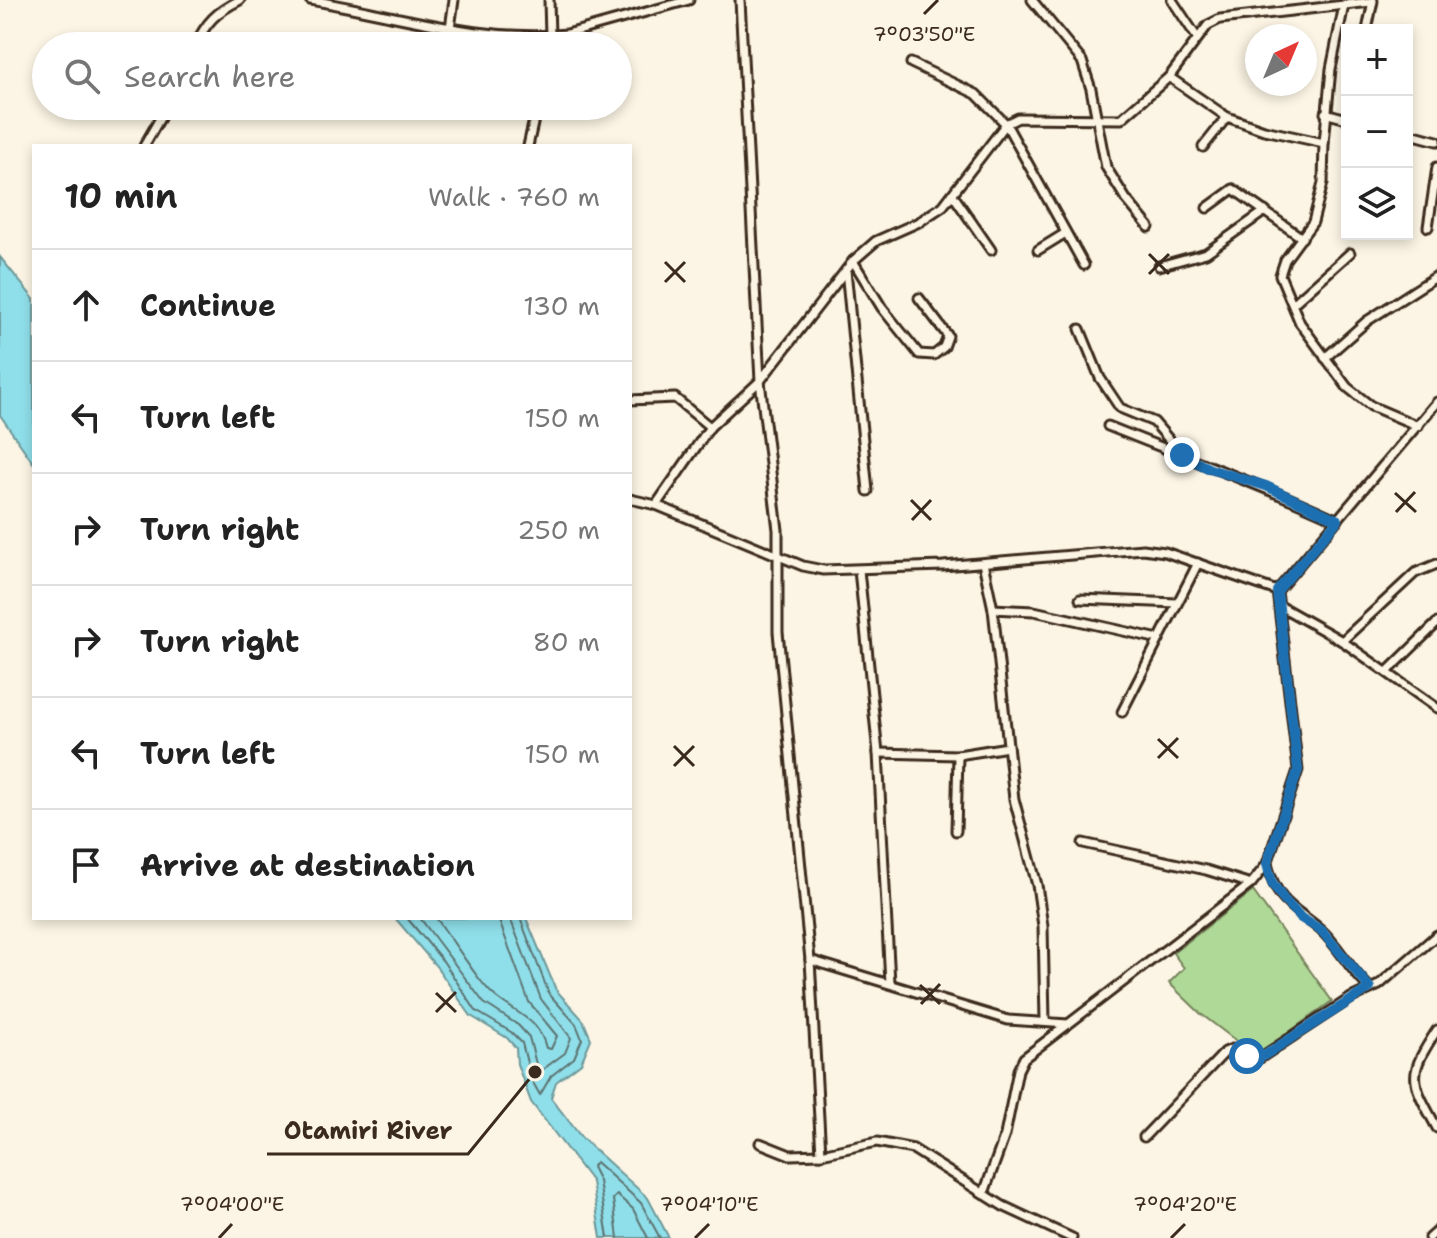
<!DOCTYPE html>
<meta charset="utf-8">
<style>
:root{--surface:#fff;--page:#f2f2f2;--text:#222;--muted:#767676;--line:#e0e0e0}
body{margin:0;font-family:"Shantell Sans",sans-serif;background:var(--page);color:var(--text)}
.controls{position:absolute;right:24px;top:24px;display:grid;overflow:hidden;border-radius:0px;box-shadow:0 4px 12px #0003}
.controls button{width:72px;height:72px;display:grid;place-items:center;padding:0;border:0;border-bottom:2px solid var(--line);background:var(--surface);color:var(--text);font:40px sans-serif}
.compass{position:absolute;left:1245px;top:24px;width:72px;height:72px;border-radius:50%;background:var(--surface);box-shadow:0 4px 12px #0003;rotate:44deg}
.stop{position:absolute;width:24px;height:24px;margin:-18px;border:6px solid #1f6fb2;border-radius:50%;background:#fff}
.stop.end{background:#1f6fb2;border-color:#fff;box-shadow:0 2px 8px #0008}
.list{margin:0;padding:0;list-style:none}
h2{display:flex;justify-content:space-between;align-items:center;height:104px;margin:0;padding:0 32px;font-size:34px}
h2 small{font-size:26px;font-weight:400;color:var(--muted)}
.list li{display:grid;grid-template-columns:52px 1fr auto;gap:24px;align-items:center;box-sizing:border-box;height:112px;padding:0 32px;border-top:2px solid var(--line)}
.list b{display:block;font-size:30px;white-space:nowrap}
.list em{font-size:26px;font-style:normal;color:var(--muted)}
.icon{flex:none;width:44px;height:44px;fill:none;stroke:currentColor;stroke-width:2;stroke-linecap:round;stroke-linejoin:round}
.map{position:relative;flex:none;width:1437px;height:1238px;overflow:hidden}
.search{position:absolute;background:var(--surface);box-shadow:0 4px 12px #0003;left:32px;top:32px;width:600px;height:88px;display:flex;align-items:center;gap:20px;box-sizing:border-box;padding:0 28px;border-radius:44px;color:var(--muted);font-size:30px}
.panel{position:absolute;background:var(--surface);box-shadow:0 4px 12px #0003;left:32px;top:144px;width:600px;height:776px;border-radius:0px}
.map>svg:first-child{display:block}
.green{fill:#afd997;stroke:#75825a;stroke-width:2}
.water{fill:#8fdfea;stroke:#6d9798;stroke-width:2}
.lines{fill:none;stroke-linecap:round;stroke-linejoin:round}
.shore{stroke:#5d7270;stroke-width:2}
.minor-casing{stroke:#3b2a1e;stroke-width:13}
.minor{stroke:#fcf5e5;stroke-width:7}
.route{stroke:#1f6fb2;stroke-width:10}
.ticks{fill:none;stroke:#3b2a1e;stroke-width:3}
.ticks-label{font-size:20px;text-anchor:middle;fill:#3b2a1e;stroke:#fcf5e5;stroke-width:6;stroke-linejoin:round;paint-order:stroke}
.leader{fill:none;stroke:#3b2a1e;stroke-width:3}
.callout-dot{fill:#3b2a1e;stroke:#fcf5e5;stroke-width:3}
.callout-label{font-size:24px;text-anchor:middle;font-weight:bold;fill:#3b2a1e;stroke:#fcf5e5;stroke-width:6;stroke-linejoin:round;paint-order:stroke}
</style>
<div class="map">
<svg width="1437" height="1238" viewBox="0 0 1437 1238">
<rect width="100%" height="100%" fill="#fcf5e5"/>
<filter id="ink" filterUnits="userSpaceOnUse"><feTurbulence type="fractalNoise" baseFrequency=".0125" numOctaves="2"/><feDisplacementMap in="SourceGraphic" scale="16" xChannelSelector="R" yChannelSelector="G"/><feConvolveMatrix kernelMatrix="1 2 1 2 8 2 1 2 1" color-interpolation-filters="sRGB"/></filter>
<g filter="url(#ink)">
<polygon class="green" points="1253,891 1332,1001 1256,1056 1201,1014 1169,983 1184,968 1173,953"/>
<g class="water">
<polygon points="0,257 34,299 34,464 0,415"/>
<polygon points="395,918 526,918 556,990 583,1020 591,1039 581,1063 556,1082 551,1098 582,1138 648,1198 669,1238 601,1238 592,1182 531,1102 517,1064 516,1048 507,1038 471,1016 436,966"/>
</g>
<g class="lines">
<g class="shore">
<polyline points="407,918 443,961 476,1011 511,1032 522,1043 531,1079 540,1095 551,1076 574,1058 582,1039 576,1024 549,994 520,918"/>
<polyline points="420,918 484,1003 518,1025 529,1037 537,1068 542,1070 565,1053 571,1038 541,999 510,918"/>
<path d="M436 918C451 937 480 985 496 997 517 1014 539 1019 546 1048L551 1049 557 1036 529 1002 498 918"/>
<polyline points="608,1238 599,1181 592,1167 596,1162 641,1203 660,1238"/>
<polyline points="618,1238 613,1199 617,1195 633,1209 648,1238"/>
</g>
<g class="minor-casing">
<g id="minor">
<path d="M310 0C394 14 480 43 567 34L689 0"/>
<polyline points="549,0 550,36"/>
<polyline points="740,0 760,381 778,530 778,632 810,960 821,1154"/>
<polyline points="1032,0 1082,61 1091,89 1106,167 1126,199 1149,227"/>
<polyline points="1172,0 1196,36"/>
<polyline points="450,28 454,0"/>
<polyline points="1367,30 1373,1"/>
<path d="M195 46C206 22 216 12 240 0"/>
<polyline points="911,63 976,94 1006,124 1084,265"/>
<polyline points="1169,77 1227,117"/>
<polyline points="1325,113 1347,119"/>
<polyline points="1407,133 1437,141"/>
<polyline points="1324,143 1323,183 1313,222 1285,260 1280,275 1300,323 1347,387 1371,406 1418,426"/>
<polyline points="144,146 167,106"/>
<polyline points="528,146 537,106"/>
<polyline points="1203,147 1227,117 1264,130 1324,143 1331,69 1344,5"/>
<polyline points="953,195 991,250"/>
<polyline points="1207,208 1233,189 1302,238"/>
<polyline points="1428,227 1437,167"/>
<polyline points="1038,250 1064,234"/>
<polyline points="853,261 882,308 919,354 934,355 944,347 948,336 919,298"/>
<polyline points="1159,266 1206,253 1265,211"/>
<polyline points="846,270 868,491"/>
<polyline points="1294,303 1350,253"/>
<polyline points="1080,329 1100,378 1120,408 1154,422 1182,455"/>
<polyline points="1325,358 1367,321 1437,276"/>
<polyline points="630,400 675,398 710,427"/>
<path d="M1108 426C1185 457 1262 485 1338 520"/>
<polyline points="630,499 656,505 803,566 823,570 943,566 1143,549 1165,552 1277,591"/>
<polyline points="656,505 710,427 760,381 853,261 876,241 919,222 943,206 1006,124 1018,118 1121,119 1169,77 1208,25 1220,19 1371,2"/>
<polyline points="983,563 993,609 1014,799 1037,885 1043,926 1045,1021"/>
<polyline points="859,570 878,753 890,983"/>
<polyline points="1080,599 1177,603"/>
<polyline points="1280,606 1342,641 1437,708"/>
<polyline points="993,609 1034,611 1159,639"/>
<polyline points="1342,641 1415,573 1437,564"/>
<polyline points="1387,672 1437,623"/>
<polyline points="1122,712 1198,563"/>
<polyline points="878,753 958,755 1008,747"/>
<polyline points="956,831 958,755"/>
<polyline points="1083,843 1206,870 1251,884"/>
<path d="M1267 864C1278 905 1293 906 1321 930 1339 946 1351 972 1370 988"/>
<polyline points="810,960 1008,1020 1068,1024"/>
<path d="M1437 1030C1406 1077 1411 1080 1437 1128"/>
<polyline points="1144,1137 1225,1052 1232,1049 1260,1058 1351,998 1379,985 1437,935"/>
<polyline points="760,1143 790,1155 821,1154 877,1142 913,1149 1003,1206 1072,1238"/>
<polyline points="984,1193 1005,1135 1018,1070 1024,1058 1251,884 1267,864 1298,770 1277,591 1437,402"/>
<polyline points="1429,1238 1437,1231"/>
</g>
</g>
<use href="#minor" class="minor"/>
</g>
</g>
<g class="lines" filter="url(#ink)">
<polyline class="route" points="1182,455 1210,469 1266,486 1338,520 1277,591 1298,770 1267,864 1272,883 1284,900 1301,918 1321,930 1370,988 1260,1058 1247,1056"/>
</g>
<path class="ticks" d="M924 14 938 0M1149 254 1169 274M665 262 685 282M1149 274 1169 254M665 282 685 262M1395 493 1416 512M911 500 931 520M1396 512 1415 492M912 520 931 500M1158 739 1178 758M674 746 694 766M1158 758 1178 738M674 766 694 746M920 985 940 1004M436 993 456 1012M921 1004 940 984M436 1012 456 992M219 1238 232 1224M695 1238 709 1224M1171 1238 1185 1224"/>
<g class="ticks-label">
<text x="924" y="41">7°03'50"E</text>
<text x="232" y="1211">7°04'00"E</text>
<text x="709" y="1211">7°04'10"E</text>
<text x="1185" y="1211">7°04'20"E</text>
</g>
<path class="leader" d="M535 1072L468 1154H267"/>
<circle class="callout-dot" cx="535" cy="1072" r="8"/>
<g class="callout-label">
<text x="368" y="1139">Otamiri River</text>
</g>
</svg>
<div class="controls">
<button>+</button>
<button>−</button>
<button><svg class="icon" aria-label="layers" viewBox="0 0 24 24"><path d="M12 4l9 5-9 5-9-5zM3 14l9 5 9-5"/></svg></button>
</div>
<svg class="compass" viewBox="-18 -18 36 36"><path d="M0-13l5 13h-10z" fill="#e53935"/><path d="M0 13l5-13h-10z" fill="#767676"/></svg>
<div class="stop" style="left:1247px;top:1056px"></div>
<div class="stop end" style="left:1182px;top:455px"></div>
<div class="search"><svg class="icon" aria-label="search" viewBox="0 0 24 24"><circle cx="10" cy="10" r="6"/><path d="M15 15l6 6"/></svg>Search here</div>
<section class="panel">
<h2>10 min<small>Walk · 760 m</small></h2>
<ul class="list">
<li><svg class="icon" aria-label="ahead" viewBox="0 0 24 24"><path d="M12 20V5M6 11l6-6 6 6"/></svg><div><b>Continue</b></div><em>130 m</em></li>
<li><svg class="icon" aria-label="left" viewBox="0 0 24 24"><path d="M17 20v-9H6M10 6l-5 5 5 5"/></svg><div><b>Turn left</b></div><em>150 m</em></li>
<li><svg class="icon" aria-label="right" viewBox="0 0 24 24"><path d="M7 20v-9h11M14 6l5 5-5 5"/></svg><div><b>Turn right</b></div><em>250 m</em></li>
<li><svg class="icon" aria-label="right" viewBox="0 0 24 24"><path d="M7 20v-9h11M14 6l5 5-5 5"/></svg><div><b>Turn right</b></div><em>80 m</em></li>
<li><svg class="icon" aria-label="left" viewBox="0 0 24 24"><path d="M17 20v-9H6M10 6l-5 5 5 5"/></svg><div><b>Turn left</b></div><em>150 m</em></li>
<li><svg class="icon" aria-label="arrive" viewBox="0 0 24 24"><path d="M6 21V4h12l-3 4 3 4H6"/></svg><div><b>Arrive at destination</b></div></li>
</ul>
</section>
</div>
